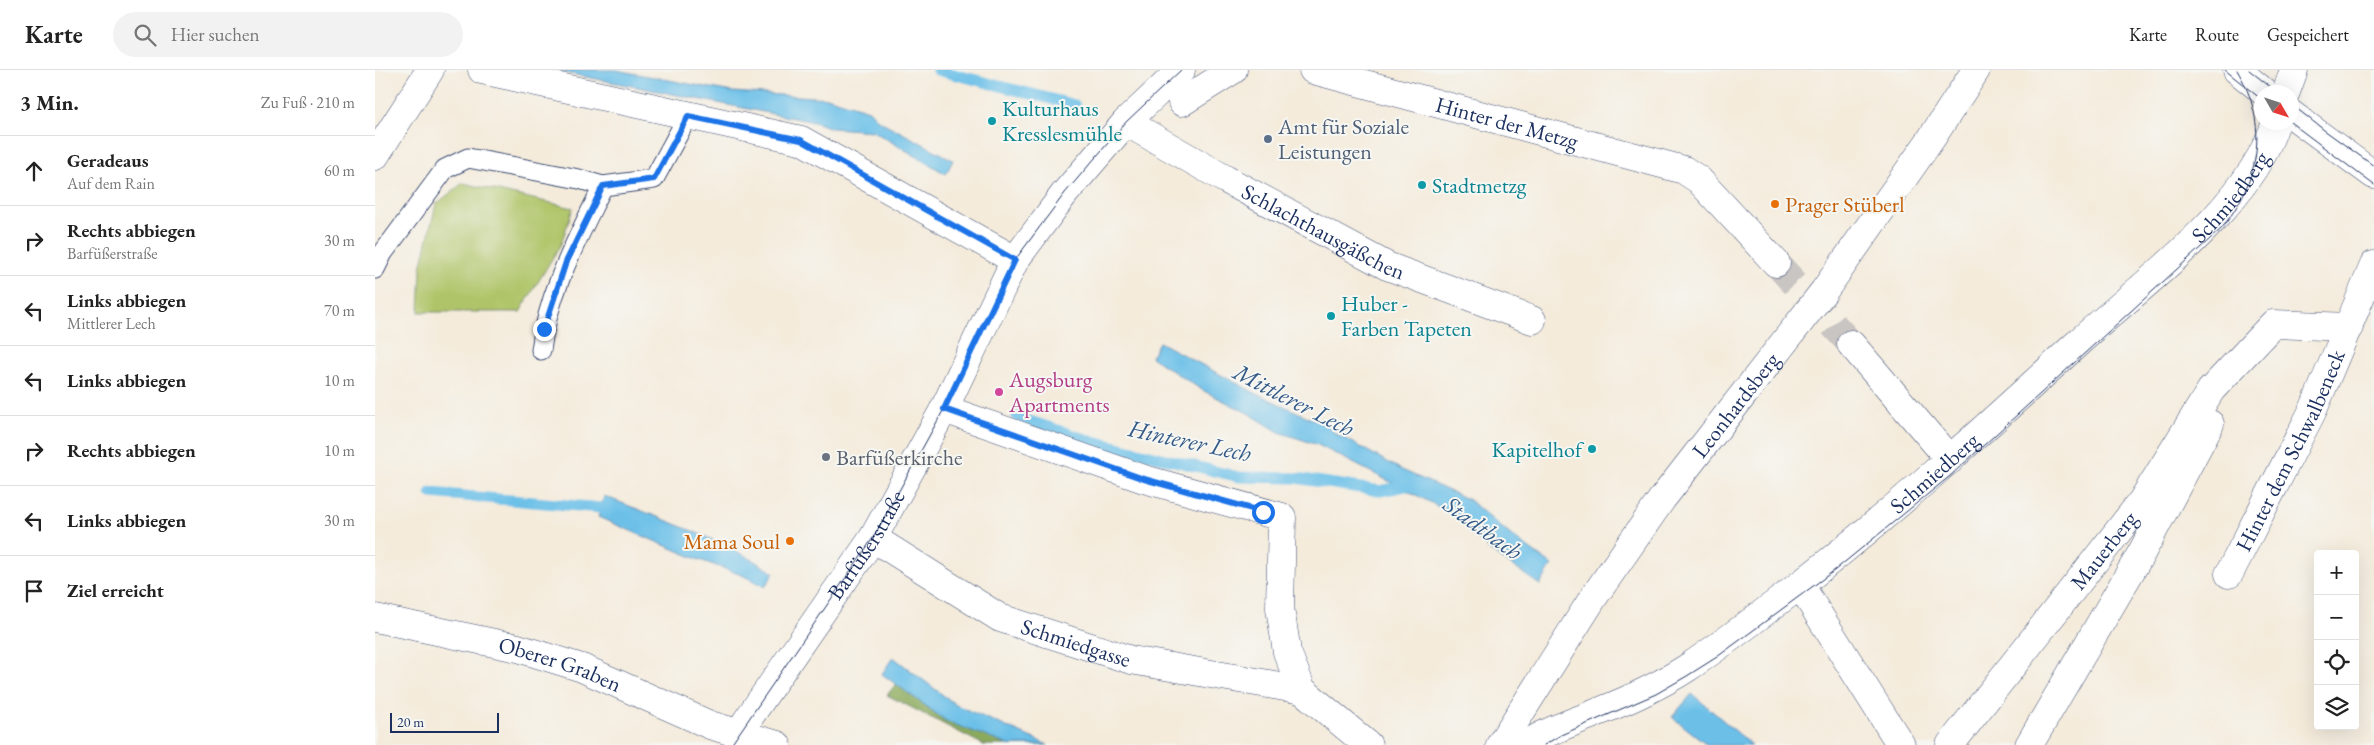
<!DOCTYPE html>
<html lang="de">
<meta charset="utf-8">
<style>
:root{--surface:#fff;--page:#f2f2f2;--text:#222;--muted:#767676;--line:#e0e0e0}
body{margin:0;font-family:"EB Garamond",serif;background:var(--page);color:var(--text)}
.controls{position:absolute;right:15px;bottom:15px;display:grid;overflow:hidden;border-radius:5px;box-shadow:0 5px 20px #0002}
.controls button{width:45px;height:45px;display:grid;place-items:center;padding:0;border:0;border-bottom:1px solid var(--line);background:var(--surface);color:var(--text);font:25px sans-serif}
.compass{position:absolute;left:1879px;top:15px;width:45px;height:45px;border-radius:50%;background:var(--surface);box-shadow:0 5px 20px #0002;rotate:129deg}
.scale{position:absolute;left:15px;bottom:12px;width:109px;box-sizing:border-box;padding-left:5px;border:2px solid #1b2f5e;border-top:0;font-size:14px;line-height:18px;white-space:nowrap;color:#1b2f5e;-webkit-text-stroke:4px #f6f6f2;paint-order:stroke}
.stop{position:absolute;width:15px;height:15px;margin:-11px;border:4px solid #1a73e8;border-radius:50%;background:#fff}
.stop.end{background:#1a73e8;border-color:#fff;box-shadow:0 1px 5px #0008}
.list{margin:0;padding:0;list-style:none}
h2{display:flex;justify-content:space-between;align-items:center;height:65px;margin:0;padding:0 20px;font-size:21px}
h2 small{font-size:16px;font-weight:400;color:var(--muted)}
.list li{display:grid;grid-template-columns:32px 1fr auto;gap:15px;align-items:center;box-sizing:border-box;height:70px;padding:0 20px;border-top:1px solid var(--line)}
.list b{display:block;font-size:19px;white-space:nowrap}
.list p{margin:0;font-size:16px;white-space:nowrap;color:var(--muted)}
.list em{font-size:16px;font-style:normal;color:var(--muted)}
.icon{flex:none;width:28px;height:28px;fill:none;stroke:currentColor;stroke-width:2;stroke-linecap:round;stroke-linejoin:round}
.map{position:relative;flex:none;width:1999px;height:675px;overflow:hidden}
header{display:flex;align-items:center;gap:30px;box-sizing:border-box;height:70px;padding:0 25px;background:var(--surface);border-bottom:1px solid var(--line)}
header strong{font-size:24px}
nav{display:flex;gap:28px;margin-inline-start:auto;font-size:18px}
.search{width:350px;height:45px;background:var(--page);display:flex;align-items:center;gap:12px;box-sizing:border-box;padding:0 18px;border-radius:28px;color:var(--muted);font-size:19px}
main{display:flex}
aside{flex:1;background:var(--surface)}
.map>svg:first-child{display:block}
.green{fill:#afc468;stroke:#657a63}
.forest{fill:#8baa5c;stroke:#536c5d}
.water{fill:#6cc0e8;stroke:#4478a3}
.lines{fill:none;stroke-linecap:round;stroke-linejoin:round}
.stream{stroke:#6cc0e8;stroke-width:11}
.minor-tunnel{stroke:#c9c5c2;stroke-width:28;stroke-dasharray:28 14;stroke-linecap:butt}
.service-casing{stroke:#3c4b71;stroke-width:21}
.pedestrian-casing{stroke:#3c4b71;stroke-width:29}
.minor-casing{stroke:#3c4b71;stroke-width:29}
.tertiary-casing{stroke:#3c4b71;stroke-width:29}
.service{stroke:#fff;stroke-width:19}
.pedestrian{stroke:#fff;stroke-width:28}
.minor{stroke:#fff;stroke-width:28}
.tertiary{stroke:#fff;stroke-width:28}
.tram{stroke:#1b2f5e;stroke-width:1}
.route{stroke:#1a73e8;stroke-width:6}
.culture-dot{fill:#0f9aa8;stroke:#f6f6f2;stroke-width:2}
.service-dot{fill:#5c6f8a;stroke:#f6f6f2;stroke-width:2}
.food-dot{fill:#e8710a;stroke:#f6f6f2;stroke-width:2}
.hotel-dot{fill:#d1479c;stroke:#f6f6f2;stroke-width:2}
.worship-dot{fill:#6b7280;stroke:#f6f6f2;stroke-width:2}
.labels{text-anchor:middle;stroke-width:4;stroke-linejoin:round;paint-order:stroke}
.culture-label{font-size:22px;fill:#0d838f;stroke:#f6f6f2;text-anchor:start}
.street-label{font-size:22px;fill:#1b2f5e;stroke:#f6f6f2}
.service-label{font-size:22px;fill:#4e5e75;stroke:#f6f6f2;text-anchor:start}
.food-label{font-size:22px;fill:#c56008;stroke:#f6f6f2;text-anchor:start}
.hotel-label{font-size:22px;fill:#b23c85;stroke:#f6f6f2;text-anchor:start}
.worship-label{font-size:22px;fill:#5b616d;stroke:#f6f6f2;text-anchor:start}
.water-label{font-size:24px;font-style:italic;fill:#335a87;stroke:#f6f6f2}
</style>
<header>
<strong>Karte</strong>
<div class="search"><svg class="icon" aria-label="search" viewBox="0 0 24 24"><circle cx="10" cy="10" r="6"/><path d="M15 15l6 6"/></svg>Hier suchen</div>
<nav><a>Karte</a><a>Route</a><a>Gespeichert</a></nav>
</header>
<main>
<aside>
<h2>3 Min.<small>Zu Fuß · 210 m</small></h2>
<ul class="list">
<li><svg class="icon" aria-label="ahead" viewBox="0 0 24 24"><path d="M12 20V5M6 11l6-6 6 6"/></svg><div><b>Geradeaus</b><p>Auf dem Rain</p></div><em>60 m</em></li>
<li><svg class="icon" aria-label="right" viewBox="0 0 24 24"><path d="M7 20v-9h11M14 6l5 5-5 5"/></svg><div><b>Rechts abbiegen</b><p>Barfüßerstraße</p></div><em>30 m</em></li>
<li><svg class="icon" aria-label="left" viewBox="0 0 24 24"><path d="M17 20v-9H6M10 6l-5 5 5 5"/></svg><div><b>Links abbiegen</b><p>Mittlerer Lech</p></div><em>70 m</em></li>
<li><svg class="icon" aria-label="left" viewBox="0 0 24 24"><path d="M17 20v-9H6M10 6l-5 5 5 5"/></svg><div><b>Links abbiegen</b></div><em>10 m</em></li>
<li><svg class="icon" aria-label="right" viewBox="0 0 24 24"><path d="M7 20v-9h11M14 6l5 5-5 5"/></svg><div><b>Rechts abbiegen</b></div><em>10 m</em></li>
<li><svg class="icon" aria-label="left" viewBox="0 0 24 24"><path d="M17 20v-9H6M10 6l-5 5 5 5"/></svg><div><b>Links abbiegen</b></div><em>30 m</em></li>
<li><svg class="icon" aria-label="arrive" viewBox="0 0 24 24"><path d="M6 21V4h12l-3 4 3 4H6"/></svg><div><b>Ziel erreicht</b></div></li>
</ul>
</aside>
<div class="map">
<svg width="1999" height="675" viewBox="0 0 1999 675">
<rect width="100%" height="100%" fill="#f6f6f2"/>
<filter id="ink" filterUnits="userSpaceOnUse"><feTurbulence type="fractalNoise" baseFrequency=".02" numOctaves="2"/><feDisplacementMap in="SourceGraphic" scale="10" xChannelSelector="R" yChannelSelector="G"/><feConvolveMatrix kernelMatrix="1 2 1 2 8 2 1 2 1" color-interpolation-filters="sRGB"/></filter>
<filter id="wash" filterUnits="userSpaceOnUse"><feTurbulence type="fractalNoise" baseFrequency=".0096" numOctaves="4" result="noise"/><feDisplacementMap in="SourceGraphic" scale="20" xChannelSelector="R" yChannelSelector="G"/><feGaussianBlur stdDeviation="1.12" result="paint"/><feColorMatrix in="noise" values="0 0 0 0 0 0 0 0 0 0 0 0 0 0 0 0 0 1.4 0 .05"/><feComposite in="paint" operator="in"/></filter>
<g filter="url(#wash)">
<rect width="100%" height="100%" fill="#f4ebdb"/>
<polygon class="green" points="88,113 198,138 186,174 145,242 44,242 46,198 61,134"/>
<polygon class="forest" points="529,604 579,642 668,675 609,675 512,625"/>
<g class="water">
<polygon points="176,0 241,0 357,22 455,28 494,40 503,50 578,90 571,104 498,61 457,58 439,52"/>
<polygon points="784,272 880,323 953,356 960,363 1027,400 1094,430 1138,467 1177,495 1165,515 1113,479 1080,445 943,375 904,362 873,343 827,320 776,287"/>
<path d="M229 426C286 449 347 469 399 503L390 517 367 505 322 489 223 447Z"/>
<polygon points="518,587 581,635 673,675 633,675 571,651 507,604"/>
<polygon points="1317,624 1377,675 1333,675 1297,647"/>
</g>
<g class="lines">
<g class="stream">
<polyline points="562,0 700,35"/>
<polyline points="642,347 710,369 864,407 921,408 1005,421 1040,414"/>
<polyline points="56,423 226,438 240,443"/>
</g>
</g>
</g>
<g filter="url(#ink)">
<g class="lines">
<polyline class="minor-tunnel" points="1401,193 1476,274"/>
<g class="service-casing">
<g id="service">
<polyline points="0,199 8,183 70,99 93,88 204,109 228,116 279,109 313,46"/>
<path d="M166 280C173 222 203 168 228 116"/>
</g>
</g>
<g class="pedestrian-casing">
<polyline id="pedestrian" points="807,32 858,0"/>
</g>
<g class="minor-casing">
<g id="minor">
<polyline points="107,0 426,70 640,190"/>
<path id="s1" d="M938 0 1309 100 1324 110 1401 193"/>
<polyline points="1862,0 1889,22"/>
<polyline points="1911,22 1919,0"/>
<polyline points="1916,44 1999,105"/>
<path id="s2" d="M751 52 850 109 1012 196 1157 250"/>
<polyline points="0,86 55,0"/>
<polyline points="1476,274 1575,390"/>
<polyline points="569,339 769,409 907,447 905,538 912,582 927,620 993,675"/>
<path id="s3" d="M498 468 625 548 756 590 927 620"/>
<path id="s4" d="M1854 504 1938 340 1999 195"/>
<polyline points="1425,515 1526,675"/>
<path id="s5" d="M362 665 498 468 569 339 640 190 690 123 751 52 806 0"/>
<path id="s6" d="M1151 675C1172 660 1200 652 1223 642 1254 630 1284 616 1312 598 1345 576 1376 552 1408 528 1512 448 1608 360 1705 271 1769 213 1875 136 1901 52"/>
<path id="s7" d="M1575 675 1767 431 1836 320 1898 254 1974 257"/>
<polyline points="1654,675 1767,482 1835,354"/>
</g>
</g>
<g class="tertiary-casing">
<g id="tertiary">
<path id="s8" d="M0 548 143 578 207 598 335 655 402 675"/>
<path id="s9" d="M1125 675 1218 528 1287 429 1449 221 1556 69 1601 0"/>
</g>
</g>
<use href="#service" class="service"/>
<use href="#pedestrian" class="pedestrian"/>
<use href="#minor" class="minor"/>
<use href="#tertiary" class="tertiary"/>
<g class="tram">
<polyline points="1850,0 1886,29"/>
<polyline points="1874,0 1902,22"/>
<polyline points="1916,34 1949,60 1999,96"/>
<polyline points="1915,52 1999,115"/>
<polyline points="356,675 498,468 569,339 640,190 690,123 751,52 806,0"/>
<path d="M1169 675 1186 665 1281 624 1312 606 1342 587 1460 500 1575 406 1846 159C1885 111 1895 55 1862 0"/>
</g>
</g>
</g>
<g class="lines" filter="url(#ink)">
<polyline class="route" points="169,259 191,192 228,116 279,109 313,46 426,70 640,190 569,339 769,409 888,442"/>
</g>
<g class="culture-dot">
<circle cx="617" cy="51" r="5"/>
<circle cx="1047" cy="115" r="5"/>
<circle cx="956" cy="246" r="5"/>
<circle cx="1217" cy="379" r="5"/>
</g>
<circle class="service-dot" cx="893" cy="69" r="5"/>
<g class="food-dot">
<circle cx="1400" cy="134" r="5"/>
<circle cx="415" cy="471" r="5"/>
</g>
<circle class="hotel-dot" cx="624" cy="322" r="5"/>
<circle class="worship-dot" cx="451" cy="387" r="5"/>
<g class="labels">
<g class="culture-label">
<text x="627" y="46">Kulturhaus<tspan x="627" dy="25">Kresslesmühle</tspan></text>
<text x="1057" y="123">Stadtmetzg</text>
<text x="966" y="241">Huber -<tspan x="966" dy="25">Farben Tapeten</tspan></text>
<text x="1207" y="387" text-anchor="end">Kapitelhof</text>
</g>
<g class="street-label">
<text dy="8" stroke="none"><textPath href="#s1" startOffset="201">Hinter der Metzg</textPath></text>
<text dy="8" stroke="none"><textPath href="#s6" startOffset="899">Schmiedberg</textPath></text>
<text dy="8" stroke="none"><textPath href="#s2" startOffset="226">Schlachthausgäßchen</textPath></text>
<text dy="8" stroke="none"><textPath href="#s9" startOffset="414">Leonhardsberg</textPath></text>
<text dy="8" stroke="none"><textPath href="#s4" startOffset="138">Hinter dem Schwalbeneck</textPath></text>
<text dy="8" stroke="none"><textPath href="#s6" startOffset="494">Schmiedberg</textPath></text>
<text dy="8" stroke="none"><textPath href="#s5" startOffset="230">Barfüßerstraße</textPath></text>
<text dy="8" stroke="none"><textPath href="#s7" startOffset="248">Mauerberg</textPath></text>
<text dy="8" stroke="none"><textPath href="#s3" startOffset="230">Schmiedgasse</textPath></text>
<text dy="8" stroke="none"><textPath href="#s8" startOffset="191">Oberer Graben</textPath></text>
</g>
<g class="service-label">
<text x="903" y="64">Amt für Soziale<tspan x="903" dy="25">Leistungen</tspan></text>
</g>
<g class="food-label">
<text x="1410" y="142">Prager Stüberl</text>
<text x="405" y="479" text-anchor="end">Mama Soul</text>
</g>
<g class="hotel-label">
<text x="634" y="317">Augsburg<tspan x="634" dy="25">Apartments</tspan></text>
</g>
<g class="worship-label">
<text x="461" y="395">Barfüßerkirche</text>
</g>
<g class="water-label">
<text transform="translate(919 330) rotate(27)" y="8">Mittlerer Lech</text>
<text transform="translate(815 371) rotate(12)" y="8">Hinterer Lech</text>
<text transform="translate(1108 458) rotate(36)" y="8">Stadtbach</text>
</g>
</g>
</svg>
<div class="controls">
<button>+</button>
<button>−</button>
<button><svg class="icon" aria-label="locate" viewBox="0 0 24 24"><circle cx="12" cy="12" r="6"/><path d="M12 2v4M12 18v4M2 12h4M18 12h4"/></svg></button>
<button><svg class="icon" aria-label="layers" viewBox="0 0 24 24"><path d="M12 4l9 5-9 5-9-5zM3 14l9 5 9-5"/></svg></button>
</div>
<svg class="compass" viewBox="-18 -18 36 36"><path d="M0-13l5 13h-10z" fill="#e53935"/><path d="M0 13l5-13h-10z" fill="#767676"/></svg>
<div class="scale">20 m</div>
<div class="stop" style="left:888px;top:442px"></div>
<div class="stop end" style="left:169px;top:259px"></div>
</div>
</main>
